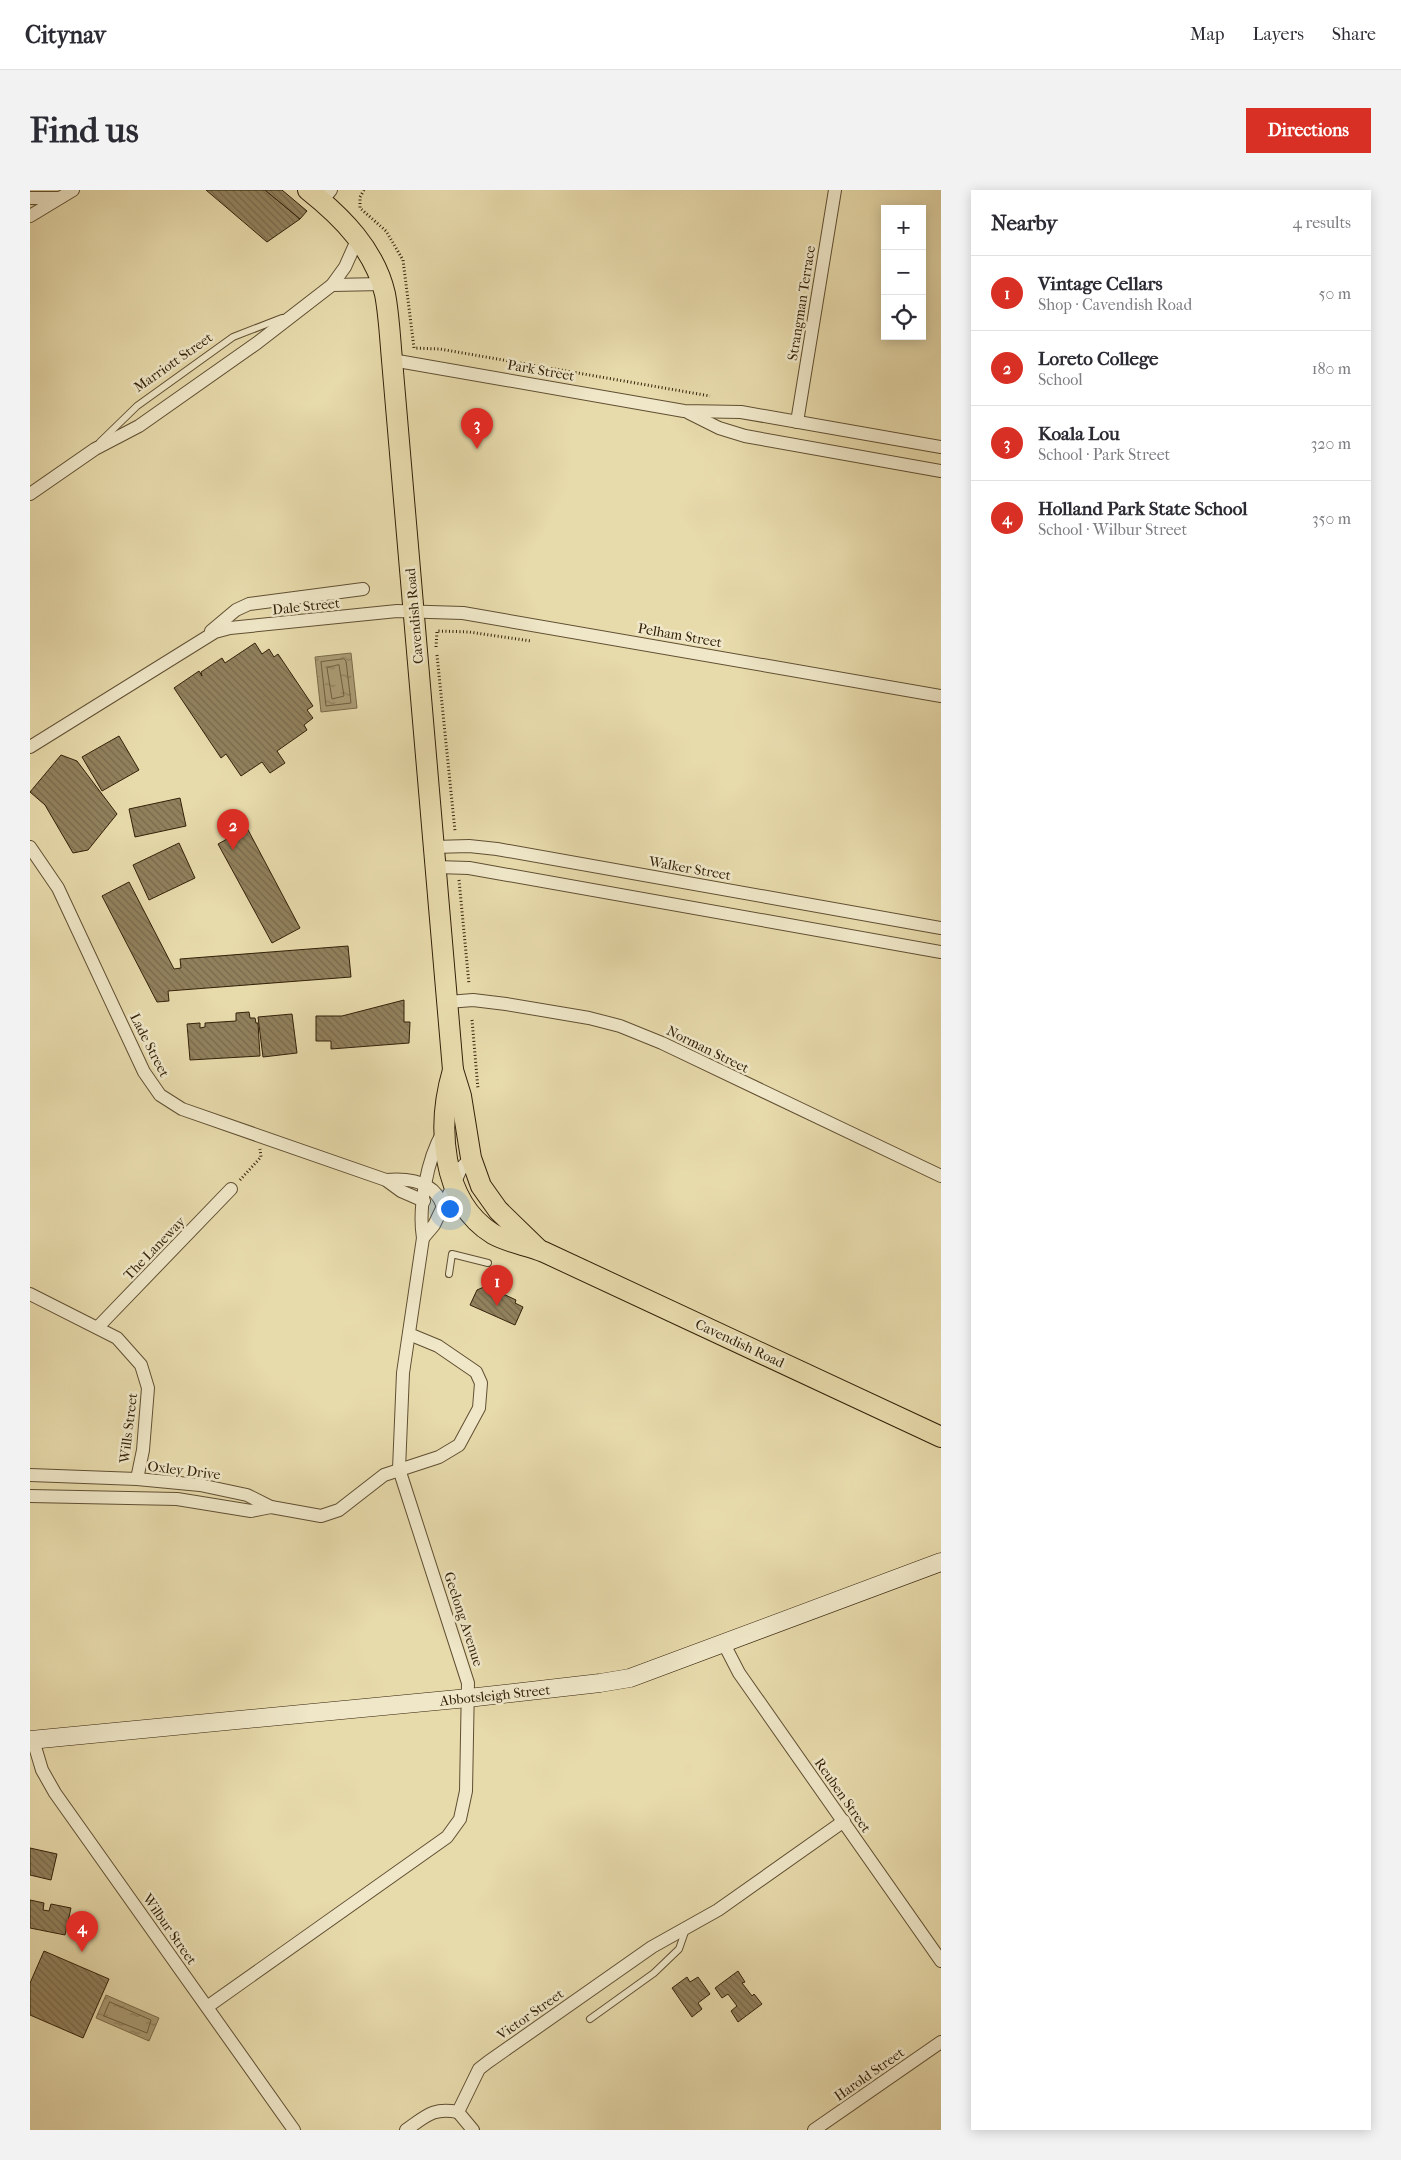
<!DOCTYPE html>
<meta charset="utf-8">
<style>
:root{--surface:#fff;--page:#f2f2f3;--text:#2b2b33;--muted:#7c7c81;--line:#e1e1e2;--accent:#d93025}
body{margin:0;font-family:"IM FELL French Canon",serif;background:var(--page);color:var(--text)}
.controls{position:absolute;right:15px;top:15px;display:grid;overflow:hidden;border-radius:0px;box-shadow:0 2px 12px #0003}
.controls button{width:45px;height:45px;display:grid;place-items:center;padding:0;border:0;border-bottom:1px solid var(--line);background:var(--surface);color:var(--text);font:25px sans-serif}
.you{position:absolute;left:419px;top:1018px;width:18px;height:18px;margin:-12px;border:4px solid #fff;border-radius:50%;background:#1a73e8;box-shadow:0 0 0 8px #1a73e833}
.badge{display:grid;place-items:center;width:32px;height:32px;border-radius:50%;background:var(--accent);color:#fff;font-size:16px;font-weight:700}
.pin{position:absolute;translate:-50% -41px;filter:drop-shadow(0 1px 2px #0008)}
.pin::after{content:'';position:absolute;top:26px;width:18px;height:15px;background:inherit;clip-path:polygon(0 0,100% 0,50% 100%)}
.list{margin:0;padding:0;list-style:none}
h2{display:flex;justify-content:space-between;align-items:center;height:65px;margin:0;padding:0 20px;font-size:21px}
h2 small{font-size:16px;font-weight:400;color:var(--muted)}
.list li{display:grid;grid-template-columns:32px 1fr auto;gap:15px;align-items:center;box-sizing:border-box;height:75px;padding:0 20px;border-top:1px solid var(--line)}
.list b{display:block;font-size:19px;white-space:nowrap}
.list p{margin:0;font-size:16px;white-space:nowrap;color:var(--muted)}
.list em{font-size:16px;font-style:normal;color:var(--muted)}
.icon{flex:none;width:28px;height:28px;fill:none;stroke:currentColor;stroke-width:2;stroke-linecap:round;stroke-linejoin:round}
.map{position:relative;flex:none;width:911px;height:1940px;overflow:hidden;border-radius:0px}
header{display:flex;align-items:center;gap:30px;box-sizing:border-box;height:70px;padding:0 25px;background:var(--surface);border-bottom:1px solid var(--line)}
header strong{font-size:24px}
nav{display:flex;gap:28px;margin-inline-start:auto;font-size:18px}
.intro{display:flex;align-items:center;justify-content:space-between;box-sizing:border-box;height:120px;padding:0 30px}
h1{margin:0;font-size:35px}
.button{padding:12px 22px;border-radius:0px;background:var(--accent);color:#fff;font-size:18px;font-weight:700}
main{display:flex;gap:30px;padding:0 30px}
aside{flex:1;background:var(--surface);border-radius:0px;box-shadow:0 2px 12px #0003}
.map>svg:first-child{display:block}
.water{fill:url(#water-ripples);stroke:#7a6a49}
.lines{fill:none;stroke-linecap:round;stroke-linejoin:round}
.shore{stroke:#6e5e3e;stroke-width:1}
.building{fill:url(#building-back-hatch);stroke:#332109}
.lane-casing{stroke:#604f32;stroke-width:8}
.street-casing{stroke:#604f32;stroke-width:14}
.secondary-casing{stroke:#332109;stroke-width:19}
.primary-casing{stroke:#332109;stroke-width:22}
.path{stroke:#332109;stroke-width:3;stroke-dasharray:1 2.5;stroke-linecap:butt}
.lane{stroke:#efe7c8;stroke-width:6}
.street{stroke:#efe7c8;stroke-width:12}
.secondary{stroke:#efe7c8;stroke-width:18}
.primary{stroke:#e7daab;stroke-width:20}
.labels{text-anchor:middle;stroke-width:5;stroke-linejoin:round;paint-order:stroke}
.street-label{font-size:14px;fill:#332109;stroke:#efe7c8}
</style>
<header>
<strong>Citynav</strong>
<nav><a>Map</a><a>Layers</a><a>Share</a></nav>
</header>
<div class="intro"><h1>Find us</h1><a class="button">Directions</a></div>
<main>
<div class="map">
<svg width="911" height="1940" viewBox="0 0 911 1940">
<defs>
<pattern id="water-ripples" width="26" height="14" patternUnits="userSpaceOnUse" patternTransform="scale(1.25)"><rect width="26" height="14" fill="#aa9b74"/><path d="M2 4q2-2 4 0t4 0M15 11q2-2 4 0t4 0" fill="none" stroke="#8b7e5d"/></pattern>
<pattern id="building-back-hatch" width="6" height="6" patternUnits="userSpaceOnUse" patternTransform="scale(1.25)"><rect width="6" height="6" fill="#91815d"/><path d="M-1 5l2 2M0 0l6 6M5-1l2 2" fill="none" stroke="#77694b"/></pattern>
</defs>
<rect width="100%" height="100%" fill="#e7daab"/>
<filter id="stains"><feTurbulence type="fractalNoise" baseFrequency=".004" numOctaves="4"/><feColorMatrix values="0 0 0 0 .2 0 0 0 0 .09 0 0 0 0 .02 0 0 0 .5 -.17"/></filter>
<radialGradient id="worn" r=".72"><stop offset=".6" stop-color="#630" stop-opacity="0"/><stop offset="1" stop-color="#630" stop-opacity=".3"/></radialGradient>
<g class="water">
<polygon points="321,463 327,518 291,522 285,467"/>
<polygon points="76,1805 129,1828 119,1851 66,1828"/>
</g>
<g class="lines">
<g class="shore">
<polygon points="314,469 316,471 321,513 296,516 291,472"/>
<polygon points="309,475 314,506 302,509 297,478"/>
<polygon points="80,1812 121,1830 117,1843 74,1826"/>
</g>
</g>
<g class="building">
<polygon points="176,0 235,0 270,29 237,52"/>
<polygon points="235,0 252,0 277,21 270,29"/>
<polygon points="225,453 232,464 239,459 244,467 248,464 283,516 277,520 283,528 274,535 277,540 247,561 255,573 240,583 232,572 211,586 196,564 191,568 144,498 169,481 172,486 171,482 192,468 195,473"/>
<polygon points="89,546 109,580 72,601 52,567"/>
<polygon points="31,565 47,571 87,624 58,660 43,663 15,615 0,602"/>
<polygon points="150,608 156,636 105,647 99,619"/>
<polygon points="217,638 270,738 242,753 188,654"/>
<polygon points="149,653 165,688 119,710 103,675"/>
<polygon points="99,692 144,779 151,778 150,769 318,756 321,787 138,801 139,811 127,812 72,706"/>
<polygon points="374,810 374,832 380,832 379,853 301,859 301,851 286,851 286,826 312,826"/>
<polygon points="219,822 220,828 225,828 226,833 228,833 230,866 160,870 157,834 170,833 170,838 175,837 175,833 206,831 206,823"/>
<polygon points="262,824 267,863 233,867 228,827"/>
<polygon points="456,1096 486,1110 485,1113 493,1117 485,1135 440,1115 447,1100"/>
<polygon points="0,1658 27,1664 21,1690 0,1685"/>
<polygon points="0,1710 14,1713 13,1720 19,1721 21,1714 41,1718 35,1745 0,1738"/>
<polygon points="14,1761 79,1789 53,1848 0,1825 0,1793"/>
<polygon points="708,1781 715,1792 712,1793 722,1806 724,1804 732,1814 708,1832 701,1821 707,1816 698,1804 692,1808 685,1798"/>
<polygon points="657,1787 660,1792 668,1787 680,1804 668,1813 672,1819 662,1827 642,1798"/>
</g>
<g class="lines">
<g class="lane-casing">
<g id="lane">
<polyline points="70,252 107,216 203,147 252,128"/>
<polyline points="419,1084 422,1064 458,1073"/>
<polyline points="560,1829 624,1783 649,1759 656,1739"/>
</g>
</g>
<g class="street-casing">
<g id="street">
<polyline points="0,8 29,8"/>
<polyline points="292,11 301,0"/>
<polyline points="0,26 43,0"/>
<polyline points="302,95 352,94"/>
<polyline points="362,170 654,221 711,222 911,257"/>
<polyline points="659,223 689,238 715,246 911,281"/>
<polyline points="767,232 805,0"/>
<polyline points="0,304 65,259 109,236 227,153 302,95 315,77 328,48"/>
<polyline points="181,441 206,420 219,414 333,399"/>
<polyline points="0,557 185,442 200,438 367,421 433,423 911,506"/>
<polyline points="0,657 28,698 114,882 130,905 152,919 356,990 371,1001 394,1011"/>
<polyline points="404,657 439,656 467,659 911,738"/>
<polyline points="406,677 439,678 911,762"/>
<polyline points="418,812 443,810 476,814 559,828 590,836 632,853 911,986"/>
<path d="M356 990C380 988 405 991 413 1017"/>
<polyline points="393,1048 404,1035 432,977 441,968"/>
<polyline points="0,1104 87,1148 111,1175 118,1198 113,1260 107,1289"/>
<polyline points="68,1137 201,999"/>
<polyline points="0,1285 107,1289 170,1295 217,1305 241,1317 291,1326 309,1320 354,1285 409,1267 429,1255 449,1218 451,1193 446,1182 408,1156 379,1144"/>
<polyline points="0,1306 147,1309 221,1321 241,1317"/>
<polyline points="694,1454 709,1483 911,1771"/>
<polyline points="3,1550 12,1580 25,1603 264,1940"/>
<path d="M177 1817 417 1647 430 1629 436 1601 438 1493 369 1279 373 1183 393 1048C388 1018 397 969 413 942"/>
<polyline points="428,1922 449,1879 458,1872 622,1757 688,1720 814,1631"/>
<polyline points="428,1922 443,1940"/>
<path d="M376 1940C396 1926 403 1917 428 1922"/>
<polyline points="784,1940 911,1852"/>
</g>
</g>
<g class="secondary-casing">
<polyline id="secondary" points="0,1550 438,1508 570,1493 600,1488 911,1372"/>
</g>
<g class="primary-casing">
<g id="primary">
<path d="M278 0C312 27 345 60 355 104 359 125 360 148 362 170L423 880 431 906 441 968 451 996 468 1020 508 1059"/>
<path d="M423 880C407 934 410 1011 463 1044 479 1053 497 1055 514 1062L911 1247"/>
</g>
</g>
<g class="path">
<polyline points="334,0 330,7 330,18 356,41 373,70 384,158 410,159 680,206"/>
<polyline points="406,457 407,441 439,442 501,451"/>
<polyline points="407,465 425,641"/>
<polyline points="429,690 439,794"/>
<polyline points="442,830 448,899"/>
<polyline points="210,990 231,967 230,959"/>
</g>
<use href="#lane" class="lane"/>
<use href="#street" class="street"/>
<use href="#secondary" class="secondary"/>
<use href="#primary" class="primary"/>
</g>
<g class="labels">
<g class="street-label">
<text transform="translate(771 113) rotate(-81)" y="5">Strangman Terrace</text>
<text transform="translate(143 172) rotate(-35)" y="5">Marriott Street</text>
<text transform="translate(511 180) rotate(10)" y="5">Park Street</text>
<text transform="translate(276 416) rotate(-6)" y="5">Dale Street</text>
<text transform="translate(384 426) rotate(-95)" y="5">Cavendish Road</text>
<text transform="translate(650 445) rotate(10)" y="5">Pelham Street</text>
<text transform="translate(660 678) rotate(10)" y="5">Walker Street</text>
<text transform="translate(120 855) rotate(63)" y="5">Lade Street</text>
<text transform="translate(678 859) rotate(26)" y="5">Norman Street</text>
<text transform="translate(124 1058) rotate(-46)" y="5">The Laneway</text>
<text transform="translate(710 1153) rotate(25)" y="5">Cavendish Road</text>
<text transform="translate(98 1238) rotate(-83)" y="5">Wills Street</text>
<text transform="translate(154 1280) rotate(7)" y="5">Oxley Drive</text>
<text transform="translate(434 1429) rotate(72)" y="5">Geelong Avenue</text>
<text transform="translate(465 1505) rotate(-6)" y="5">Abbotsleigh Street</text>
<text transform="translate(813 1605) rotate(55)" y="5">Reuben Street</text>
<text transform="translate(140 1739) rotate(55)" y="5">Wilbur Street</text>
<text transform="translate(500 1824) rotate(-35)" y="5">Victor Street</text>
<text transform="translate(839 1884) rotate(-35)" y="5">Harold Street</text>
</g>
</g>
<rect width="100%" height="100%" filter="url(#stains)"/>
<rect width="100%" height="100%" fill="url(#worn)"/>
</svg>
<div class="controls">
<button>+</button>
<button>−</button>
<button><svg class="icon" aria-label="locate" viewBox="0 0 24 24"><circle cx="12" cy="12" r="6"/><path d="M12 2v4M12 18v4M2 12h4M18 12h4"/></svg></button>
</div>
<div class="you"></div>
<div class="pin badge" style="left:467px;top:1116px">1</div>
<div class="pin badge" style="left:203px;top:660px">2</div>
<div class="pin badge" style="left:447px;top:259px">3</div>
<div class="pin badge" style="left:52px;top:1762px">4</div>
</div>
<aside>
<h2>Nearby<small>4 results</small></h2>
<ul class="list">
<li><span class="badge">1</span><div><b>Vintage Cellars</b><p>Shop · Cavendish Road</p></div><em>50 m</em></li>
<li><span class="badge">2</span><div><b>Loreto College</b><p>School</p></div><em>180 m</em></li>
<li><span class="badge">3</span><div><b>Koala Lou</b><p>School · Park Street</p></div><em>320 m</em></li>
<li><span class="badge">4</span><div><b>Holland Park State School</b><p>School · Wilbur Street</p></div><em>350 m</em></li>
</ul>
</aside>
</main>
